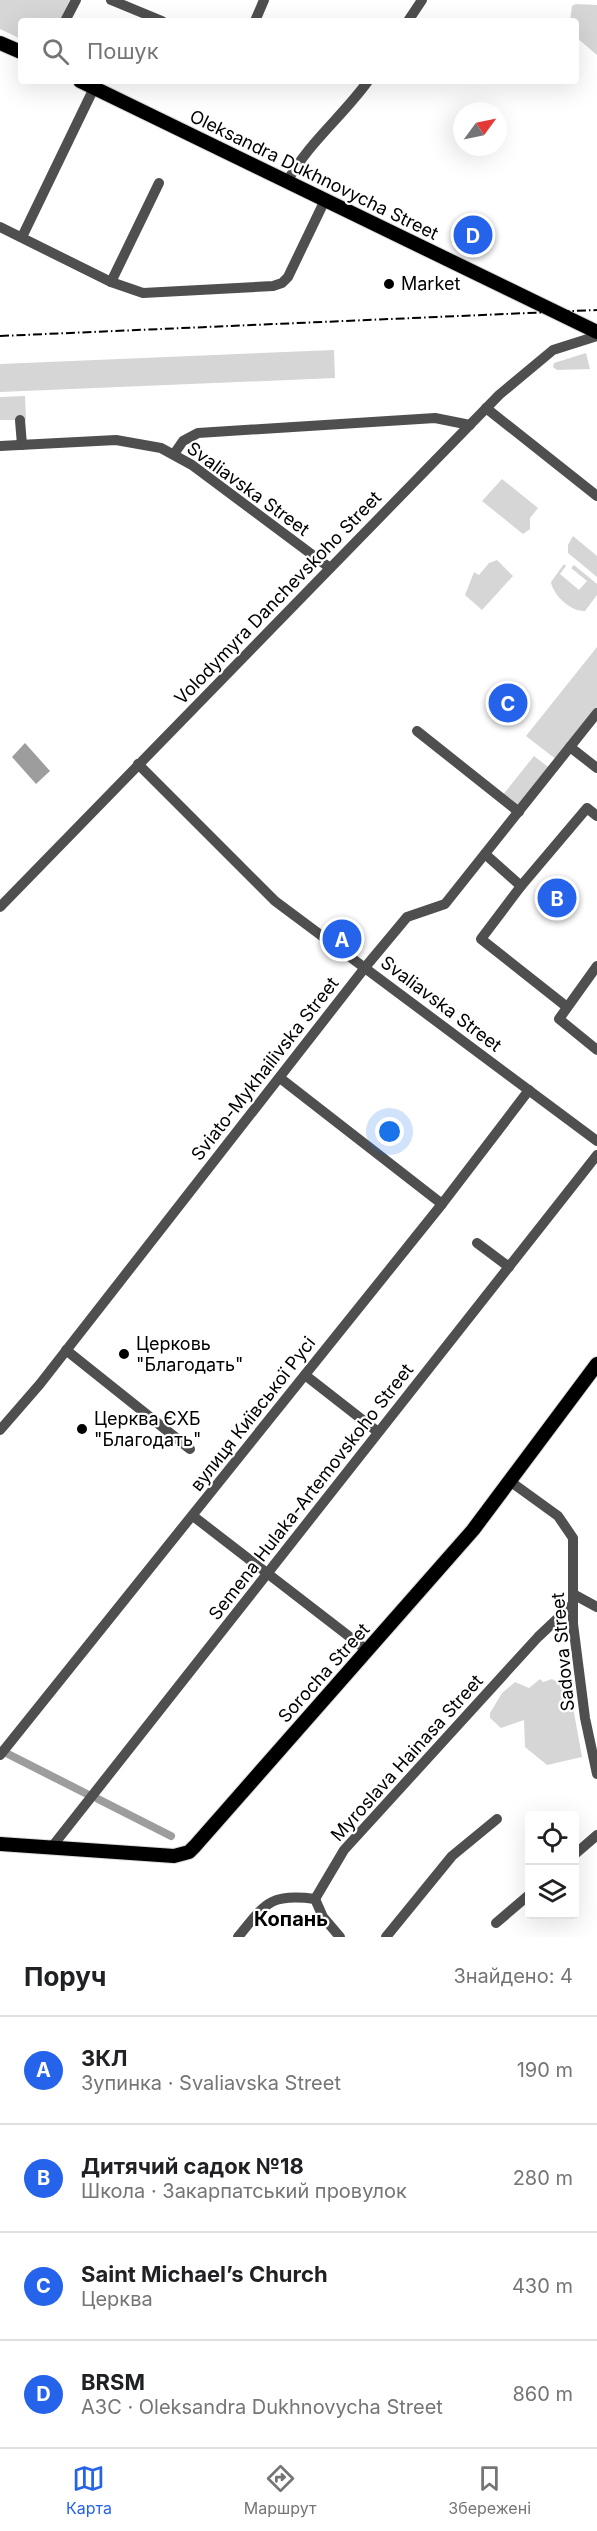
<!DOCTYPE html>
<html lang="uk">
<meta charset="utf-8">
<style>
:root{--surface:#fff;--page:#f6f6f6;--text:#202124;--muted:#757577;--line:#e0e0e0;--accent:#2563eb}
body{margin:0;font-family:Inter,sans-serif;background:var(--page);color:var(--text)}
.controls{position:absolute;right:18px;bottom:18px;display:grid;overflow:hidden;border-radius:6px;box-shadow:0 6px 24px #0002}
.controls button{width:54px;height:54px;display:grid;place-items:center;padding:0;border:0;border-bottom:2px solid var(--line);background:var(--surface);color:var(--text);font:30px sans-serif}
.compass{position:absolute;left:453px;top:102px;width:54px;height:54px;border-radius:50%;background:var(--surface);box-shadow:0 6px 24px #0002;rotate:57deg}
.you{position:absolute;left:390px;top:1132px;width:21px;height:21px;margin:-15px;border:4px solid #fff;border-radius:50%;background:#1a73e8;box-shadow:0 0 0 9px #1a73e833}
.badge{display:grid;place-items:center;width:39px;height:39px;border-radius:50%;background:var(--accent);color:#fff;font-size:20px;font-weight:700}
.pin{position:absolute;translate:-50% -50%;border:3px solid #fff;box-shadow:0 2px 6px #0006}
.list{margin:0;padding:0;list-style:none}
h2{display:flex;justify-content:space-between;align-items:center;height:78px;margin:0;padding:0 24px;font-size:26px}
h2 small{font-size:20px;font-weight:400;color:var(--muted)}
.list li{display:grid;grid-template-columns:39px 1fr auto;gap:18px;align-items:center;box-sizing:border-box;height:108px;padding:0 24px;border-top:2px solid var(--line)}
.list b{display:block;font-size:22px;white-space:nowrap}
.list p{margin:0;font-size:20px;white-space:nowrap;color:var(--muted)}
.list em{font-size:20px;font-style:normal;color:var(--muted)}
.icon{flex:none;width:33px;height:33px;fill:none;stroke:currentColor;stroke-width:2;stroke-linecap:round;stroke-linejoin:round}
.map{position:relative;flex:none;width:597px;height:1937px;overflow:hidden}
.search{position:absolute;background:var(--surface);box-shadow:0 6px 24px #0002;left:18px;right:18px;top:18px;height:66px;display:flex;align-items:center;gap:15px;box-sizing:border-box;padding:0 21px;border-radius:6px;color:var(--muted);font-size:22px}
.sheet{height:510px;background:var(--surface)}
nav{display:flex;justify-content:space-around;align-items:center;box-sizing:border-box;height:84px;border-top:2px solid var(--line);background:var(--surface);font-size:16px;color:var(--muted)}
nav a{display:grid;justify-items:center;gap:3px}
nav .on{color:var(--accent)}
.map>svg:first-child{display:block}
.green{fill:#d6d6d6}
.water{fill:#9d9d9d}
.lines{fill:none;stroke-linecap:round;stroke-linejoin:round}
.canal{stroke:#9d9d9d;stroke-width:8}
.major-casing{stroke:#dbdbdb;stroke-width:16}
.minor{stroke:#4f4f4f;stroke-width:10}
.major{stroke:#000;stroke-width:14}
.rail{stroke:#000;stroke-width:2;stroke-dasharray:9 3 1.5 3;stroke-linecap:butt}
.poi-dot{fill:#000;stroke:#fff;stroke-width:2}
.labels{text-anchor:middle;stroke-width:4.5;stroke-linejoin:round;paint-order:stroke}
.street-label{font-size:18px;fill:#000;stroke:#fff}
.poi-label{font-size:18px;fill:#000;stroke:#fff;text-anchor:start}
.neighbourhood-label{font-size:20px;font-weight:bold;fill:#000;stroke:#fff}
</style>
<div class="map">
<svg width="597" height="1937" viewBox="0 0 597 1937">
<rect width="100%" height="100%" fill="#fff"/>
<g class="green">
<polygon points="0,0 70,0 60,21 21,21 21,39 0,29"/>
<polygon points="576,4 597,5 597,55 576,37 576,34 579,33 576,30 576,21 570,21 572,6"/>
<polygon points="334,350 335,378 0,392 0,364"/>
<polygon points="586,353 590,369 557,370 553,367 554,363"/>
<polygon points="25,396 26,420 0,420 0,397"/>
<polygon points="502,479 538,508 530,518 530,529 523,534 482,501"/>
<polygon points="573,536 597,556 597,577 568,553 568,545"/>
<polygon points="497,560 513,576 482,610 465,595 474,572 479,575 489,563"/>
<path d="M564 564 566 566 560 574 579 590 587 581 571 568 574 565 597 584V595L585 611C571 612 553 595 551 582Z"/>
<polygon points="597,647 597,709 557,760 526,736"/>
<polygon points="534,756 551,769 519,809 502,796"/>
<polygon points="564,1676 571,1678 568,1687 573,1694 561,1707 573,1707 582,1757 547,1765 525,1747 524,1720 501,1728 490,1718 490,1713 502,1693 515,1682 529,1688 540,1679 543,1682 552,1679 555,1681"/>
</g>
<polygon class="water" points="25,743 50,771 36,784 12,757"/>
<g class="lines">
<g class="canal">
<polyline points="8,1754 87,1794"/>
<polyline points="98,1799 171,1836"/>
</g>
<g class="major-casing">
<g id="major">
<polyline points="0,43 21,52"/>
<polyline points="80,81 597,332"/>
<polyline points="0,1844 174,1856 189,1852 195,1846 473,1530 597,1364"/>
</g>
</g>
<g class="minor">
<polyline points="111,0 162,21"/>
<polyline points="65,21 76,0"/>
<polyline points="255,21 264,0"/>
<polyline points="408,21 422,0"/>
<path d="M287 182C308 143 343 116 368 81"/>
<polyline points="0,227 111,282 143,293 273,286 282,283 288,277 325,200"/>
<polyline points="22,237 94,88"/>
<polyline points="111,282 159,183"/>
<polyline points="486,408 597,496"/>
<polyline points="20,420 22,445"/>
<polyline points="0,446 116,440 161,448 192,465 330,568"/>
<polyline points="174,454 183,441 198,433 435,418 470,425"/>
<polyline points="417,731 519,812"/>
<polyline points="570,747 597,768"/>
<polyline points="138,764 275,901 597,1141"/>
<polyline points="485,854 521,886 587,808 597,816"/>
<polyline points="521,886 481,939 567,1007"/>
<polyline points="0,907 499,395 553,350 597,336"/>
<polyline points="597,966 559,1019 597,1050"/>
<polyline points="280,1078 442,1204"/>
<polyline points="477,1243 509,1267"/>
<polyline points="66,1350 190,1449"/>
<polyline points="305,1375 378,1432"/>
<polyline points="0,1430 40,1384 367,965 407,917 445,904 597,713"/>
<polyline points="511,1482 558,1516 573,1538 573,1624 585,1718 597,1774"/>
<polyline points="193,1516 368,1651"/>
<polyline points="573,1594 597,1607"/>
<polyline points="0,1755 442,1204 529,1090"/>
<polyline points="51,1848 597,1155"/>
<polyline points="574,1855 597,1835"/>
<polyline points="315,1899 323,1917 340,1937"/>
<polyline points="496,1923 530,1894"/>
<path d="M238 1937C265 1904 269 1893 315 1899L344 1850 538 1637 573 1604"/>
<polyline points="386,1937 452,1856 497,1819"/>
</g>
<use href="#major" class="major"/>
<polyline class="rail" points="0,336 597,310"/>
</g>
<g class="poi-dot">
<circle cx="389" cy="284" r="6"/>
<circle cx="124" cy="1354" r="6"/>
<circle cx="82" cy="1429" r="6"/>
</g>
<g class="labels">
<g class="street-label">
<text transform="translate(314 175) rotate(26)" y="6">Oleksandra Dukhnovycha Street</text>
<text transform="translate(248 489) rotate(36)" y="6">Svaliavska Street</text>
<text transform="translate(278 598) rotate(-46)" y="6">Volodymyra Danchevskoho Street</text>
<text transform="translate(441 1004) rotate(37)" y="6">Svaliavska Street</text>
<text transform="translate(265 1069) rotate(-52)" y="6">Sviato-Mykhailivska Street</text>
<text transform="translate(253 1414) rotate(-52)" y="6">вулиця Київської Русі</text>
<text transform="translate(311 1492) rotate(-52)" y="6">Semena Hulaka-Artemovskoho Street</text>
<text transform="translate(563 1652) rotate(-95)" y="6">Sadova Street</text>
<text transform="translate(324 1673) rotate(-48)" y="6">Sorocha Street</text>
<text transform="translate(407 1758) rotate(-48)" y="6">Myroslava Hainasa Street</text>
</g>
<g class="poi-label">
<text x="401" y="290">Market</text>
<text x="136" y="1350">Церковь<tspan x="136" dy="21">"Благодать"</tspan></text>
<text x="94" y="1425">Церква ЄХБ<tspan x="94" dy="21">"Благодать"</tspan></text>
</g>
<g class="neighbourhood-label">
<text x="291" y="1926">Копань</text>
</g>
</g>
</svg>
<div class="controls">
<button><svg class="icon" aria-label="locate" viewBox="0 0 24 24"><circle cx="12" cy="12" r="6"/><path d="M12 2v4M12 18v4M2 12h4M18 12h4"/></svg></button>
<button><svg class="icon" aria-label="layers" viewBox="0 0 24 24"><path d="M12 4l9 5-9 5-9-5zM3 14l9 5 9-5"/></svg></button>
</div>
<svg class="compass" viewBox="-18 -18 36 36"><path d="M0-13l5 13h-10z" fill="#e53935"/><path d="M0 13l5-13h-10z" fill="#757577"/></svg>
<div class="you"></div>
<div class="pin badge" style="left:342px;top:939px">A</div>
<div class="pin badge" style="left:557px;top:898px">B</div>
<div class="pin badge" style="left:508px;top:703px">C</div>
<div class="pin badge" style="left:473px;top:235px">D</div>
<div class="search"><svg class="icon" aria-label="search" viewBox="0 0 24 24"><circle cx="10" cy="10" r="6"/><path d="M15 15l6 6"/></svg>Пошук</div>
</div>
<section class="sheet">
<h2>Поруч<small>Знайдено: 4</small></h2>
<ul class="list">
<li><span class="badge">A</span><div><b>ЗКЛ</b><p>Зупинка · Svaliavska Street</p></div><em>190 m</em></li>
<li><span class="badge">B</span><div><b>Дитячий садок №18</b><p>Школа · Закарпатський провулок</p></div><em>280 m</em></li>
<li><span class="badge">C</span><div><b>Saint Michael’s Church</b><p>Церква</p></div><em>430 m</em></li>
<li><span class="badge">D</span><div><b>BRSM</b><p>АЗС · Oleksandra Dukhnovycha Street</p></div><em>860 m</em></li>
</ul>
</section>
<nav>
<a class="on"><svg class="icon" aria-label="map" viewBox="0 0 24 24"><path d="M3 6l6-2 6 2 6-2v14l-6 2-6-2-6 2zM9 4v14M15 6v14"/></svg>Карта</a>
<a><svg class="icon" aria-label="directions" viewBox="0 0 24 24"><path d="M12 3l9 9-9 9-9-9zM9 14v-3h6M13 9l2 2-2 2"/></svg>Маршрут</a>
<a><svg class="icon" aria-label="saved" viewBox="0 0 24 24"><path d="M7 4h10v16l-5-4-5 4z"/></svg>Збережені</a>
</nav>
